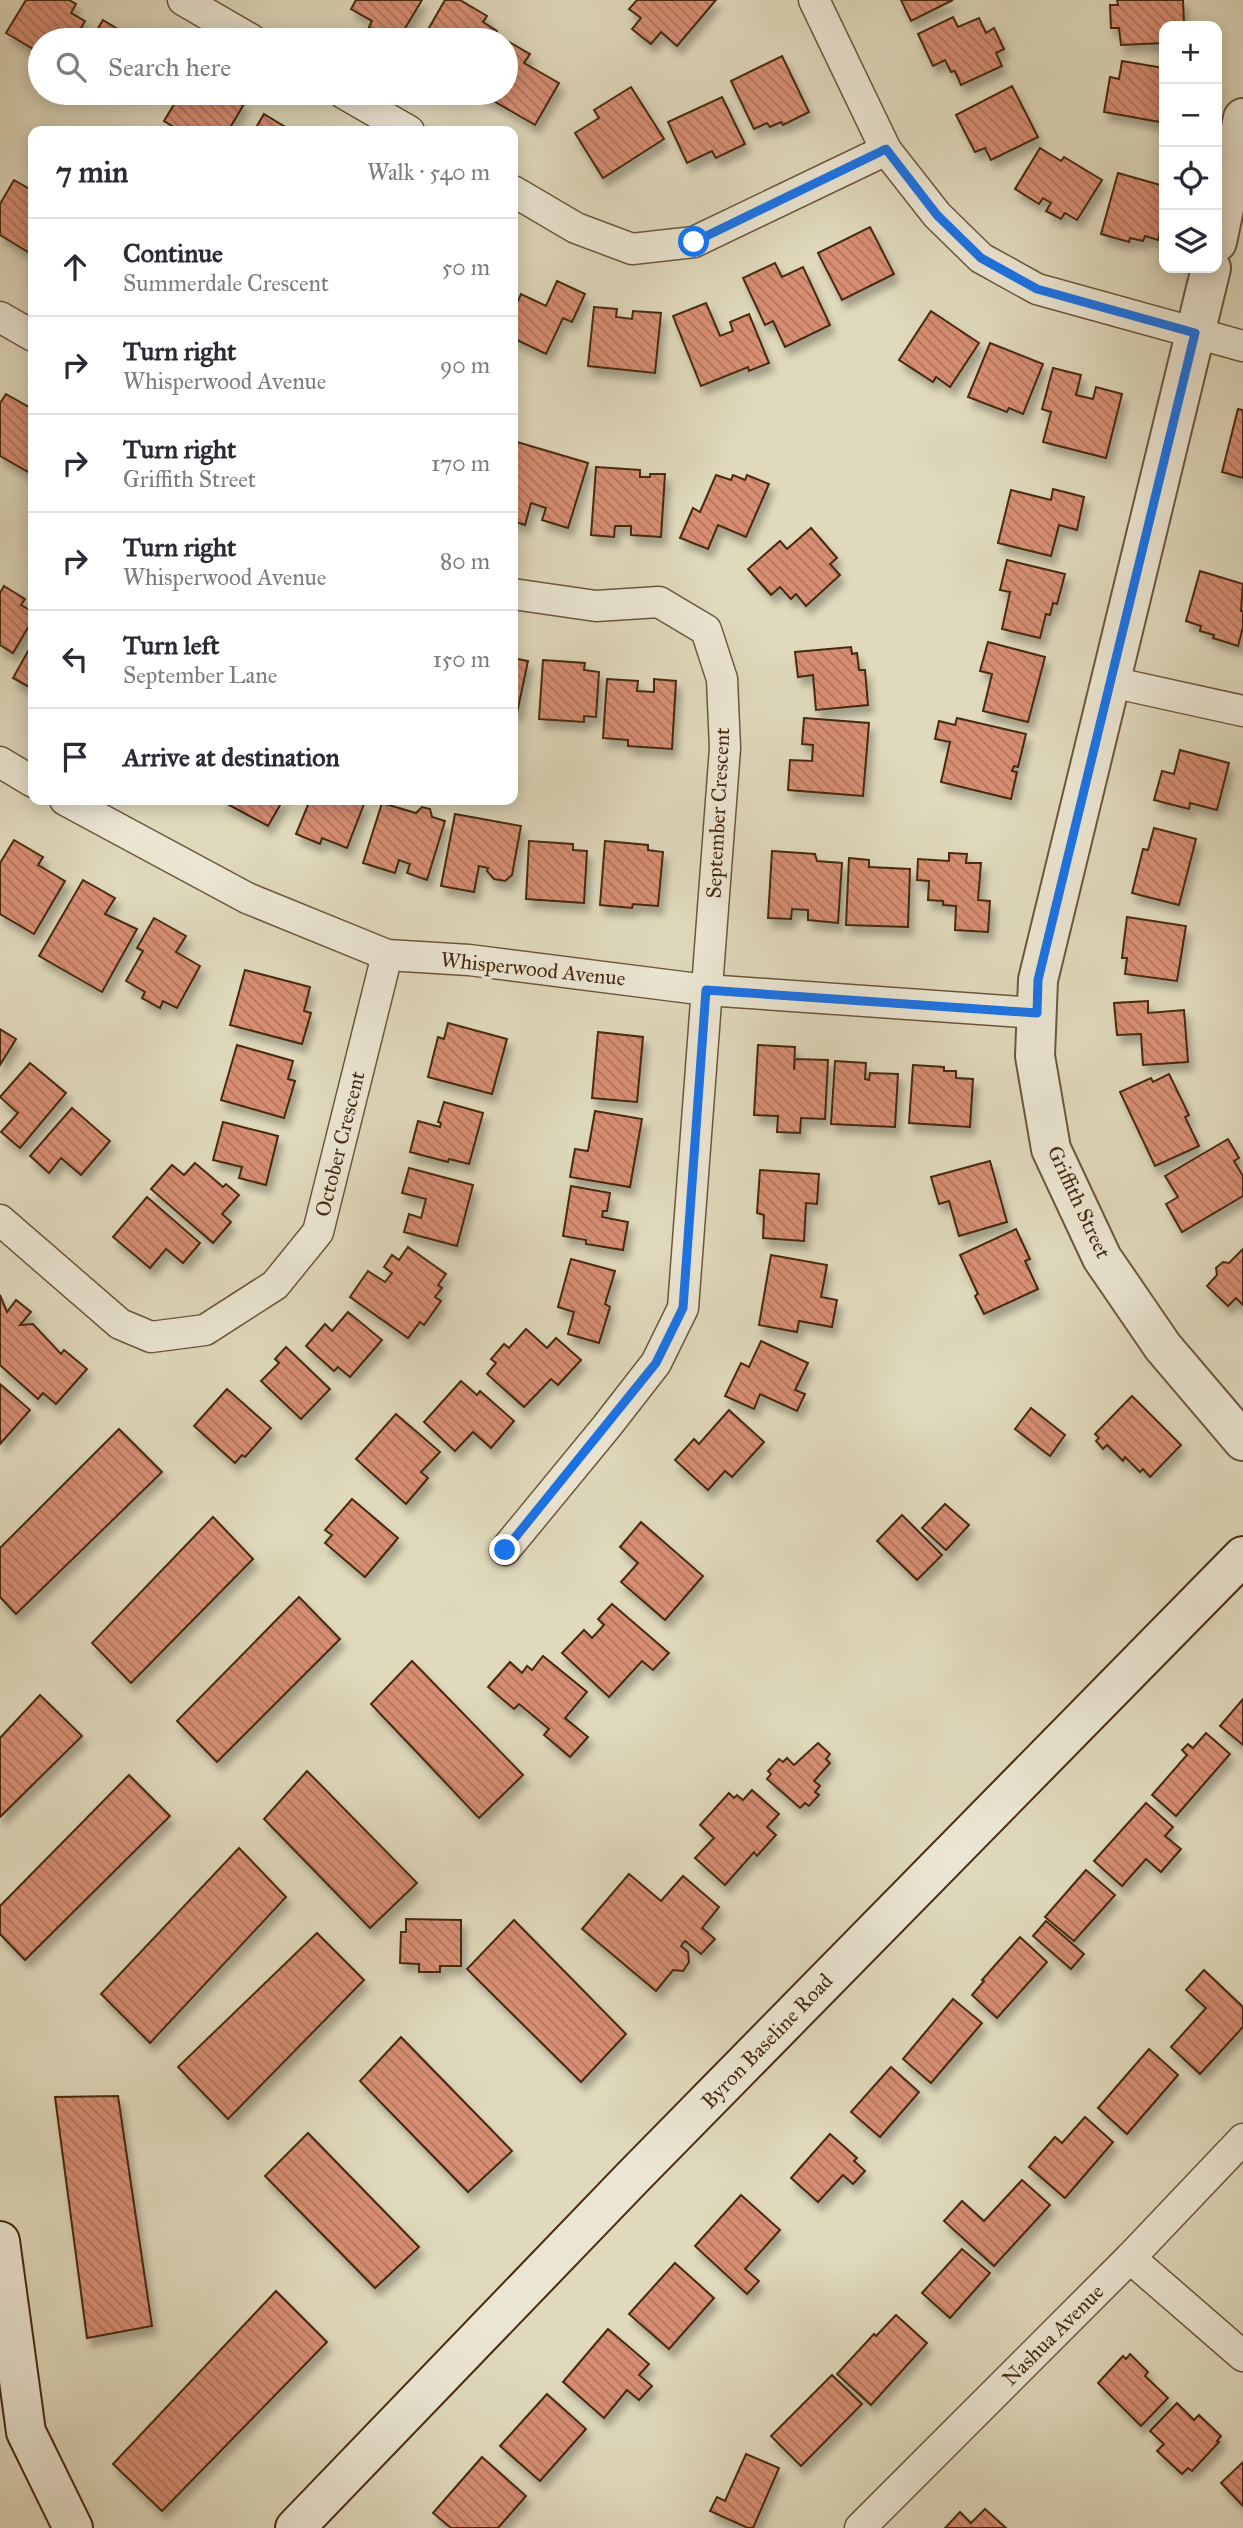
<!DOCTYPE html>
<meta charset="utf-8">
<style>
:root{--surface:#fff;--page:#f2f2f3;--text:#2b2b33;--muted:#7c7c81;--line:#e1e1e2}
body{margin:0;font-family:"IM FELL Great Primer",serif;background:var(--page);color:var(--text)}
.controls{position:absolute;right:21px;top:21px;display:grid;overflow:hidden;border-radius:14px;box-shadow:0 4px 18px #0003}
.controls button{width:63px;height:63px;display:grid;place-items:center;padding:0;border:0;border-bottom:2px solid var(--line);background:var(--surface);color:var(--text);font:35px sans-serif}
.stop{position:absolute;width:21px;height:21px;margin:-16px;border:5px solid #1a73e8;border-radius:50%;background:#fff}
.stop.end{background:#1a73e8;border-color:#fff;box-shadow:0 2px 7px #0008}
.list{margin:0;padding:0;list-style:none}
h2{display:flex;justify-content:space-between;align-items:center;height:91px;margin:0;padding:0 28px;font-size:30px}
h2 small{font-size:23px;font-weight:400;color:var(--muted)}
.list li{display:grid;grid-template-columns:46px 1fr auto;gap:21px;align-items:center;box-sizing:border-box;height:98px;padding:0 28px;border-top:2px solid var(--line)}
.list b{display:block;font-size:26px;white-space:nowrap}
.list p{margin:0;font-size:23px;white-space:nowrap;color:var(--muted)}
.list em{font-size:23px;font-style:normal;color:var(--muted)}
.icon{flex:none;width:38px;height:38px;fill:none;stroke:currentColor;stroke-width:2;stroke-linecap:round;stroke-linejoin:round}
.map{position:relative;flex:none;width:1243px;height:2528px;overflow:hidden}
.search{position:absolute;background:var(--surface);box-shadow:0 4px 18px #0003;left:28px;top:28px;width:490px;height:77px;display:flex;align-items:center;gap:18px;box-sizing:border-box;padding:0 24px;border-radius:38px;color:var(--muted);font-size:26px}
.panel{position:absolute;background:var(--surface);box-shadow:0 4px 18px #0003;left:28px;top:126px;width:490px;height:679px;border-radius:14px}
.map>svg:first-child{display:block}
.building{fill:url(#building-back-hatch);stroke:#472a10;stroke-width:2;filter:url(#shadow)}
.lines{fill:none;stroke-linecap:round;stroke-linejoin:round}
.minor-casing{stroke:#6d563b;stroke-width:33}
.tertiary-casing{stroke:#6d563b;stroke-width:42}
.secondary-casing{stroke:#472a10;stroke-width:42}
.minor{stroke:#ebe6d3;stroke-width:30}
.tertiary{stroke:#ebe6d3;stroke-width:38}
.secondary{stroke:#ebe6d3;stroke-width:38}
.route{stroke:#1a73e8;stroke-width:9}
.labels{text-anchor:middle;stroke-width:6;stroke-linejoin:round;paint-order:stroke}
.street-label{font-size:21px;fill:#472a10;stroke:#ebe6d3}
</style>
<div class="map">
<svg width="1243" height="2528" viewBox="0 0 1243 2528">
<defs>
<pattern id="building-back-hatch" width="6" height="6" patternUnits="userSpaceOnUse" patternTransform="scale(1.75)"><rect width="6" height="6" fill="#d78e73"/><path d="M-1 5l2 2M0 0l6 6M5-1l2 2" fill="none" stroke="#b0745d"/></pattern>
<filter id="shadow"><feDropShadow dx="4.5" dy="8" stdDeviation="3.5" flood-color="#0004"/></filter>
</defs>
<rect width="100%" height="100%" fill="#e0d9bc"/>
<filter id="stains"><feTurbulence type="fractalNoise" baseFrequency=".00286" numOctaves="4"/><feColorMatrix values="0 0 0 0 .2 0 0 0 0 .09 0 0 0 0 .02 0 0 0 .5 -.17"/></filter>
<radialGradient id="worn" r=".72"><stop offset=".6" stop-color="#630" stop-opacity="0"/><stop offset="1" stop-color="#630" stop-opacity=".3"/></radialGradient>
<g class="building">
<polygon points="26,0 69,0 76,4 71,13 85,21 74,40 40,40 40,53 6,33"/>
<polygon points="356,0 422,0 398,40 391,40 369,27 372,21 351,9"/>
<polygon points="445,0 460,0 487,16 483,22 497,31 491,40 422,40"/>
<polygon points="637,0 716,0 677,46 661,32 651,44 632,29 641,18 629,9"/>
<polygon points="901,0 953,0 911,21"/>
<polygon points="1117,0 1183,0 1184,24 1165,25 1164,43 1121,45 1119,28 1111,28 1110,5 1118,5"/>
<polygon points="953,17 958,27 979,18 986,33 994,28 1004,49 996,53 1002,66 961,85 955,71 951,72 945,60 933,66 918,34"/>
<polygon points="103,20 126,34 138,40 91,40"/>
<polygon points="504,39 530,54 524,63 559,83 535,125 480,93 506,93"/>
<polygon points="782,56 809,112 783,125 781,122 770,127 767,123 754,129 731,81"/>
<polygon points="1122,61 1164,68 1164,99 1160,122 1104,112 1110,77 1119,79"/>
<polygon points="1012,86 1038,137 991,160 985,148 975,152 956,115"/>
<polygon points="631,87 664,139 603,178 575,133 599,118 594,110"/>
<polygon points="181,93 226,93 244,104 228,131 180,131 164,121"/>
<polygon points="722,97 745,144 716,158 712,151 687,163 668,122"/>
<polygon points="264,114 292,131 254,131"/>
<polygon points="1040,148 1061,161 1064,157 1102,180 1077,220 1065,213 1061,219 1046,211 1051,203 1043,198 1039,204 1015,189"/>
<polygon points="1118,173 1164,186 1164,217 1158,240 1145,236 1143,241 1130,238 1129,242 1101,234"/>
<polygon points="14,180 33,191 33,255 0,235 0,204"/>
<polygon points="870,227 894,274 842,300 818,253"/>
<polygon points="775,263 782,277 803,267 830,325 785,347 773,321 765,325 743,278"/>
<polygon points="557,281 585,294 572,322 563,318 546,354 513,338 513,312 521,294 546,306"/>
<polygon points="706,303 720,336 733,331 730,322 749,314 769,363 749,371 748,367 701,386 673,316"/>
<polygon points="594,307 617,309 616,317 632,319 633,311 661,313 655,373 588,366"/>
<polygon points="931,311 979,343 950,387 936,377 933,382 899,360"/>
<polygon points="990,343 1043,364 1023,414 1009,408 1007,412 968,397"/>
<polygon points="1053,368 1081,375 1076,395 1093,399 1096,387 1122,394 1106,458 1043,442 1051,412 1042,409"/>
<polygon points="6,394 32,409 29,415 33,418 33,467 30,473 0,456 0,403"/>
<polygon points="1238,409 1243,410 1243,478 1222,472"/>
<polygon points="517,442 588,463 568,528 542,520 546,508 531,503 525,525 513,521 513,454"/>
<polygon points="596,467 640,470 640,477 650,477 650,474 665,474 661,537 631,535 631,526 615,526 614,537 591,535"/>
<polygon points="716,475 731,480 733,475 745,480 747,475 769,484 746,537 718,525 708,549 680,538 693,508 700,512"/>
<polygon points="1053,489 1084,497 1077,530 1059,525 1051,556 998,543 1011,490 1051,500"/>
<polygon points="811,528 837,558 830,564 840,575 806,606 796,594 791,599 780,587 771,595 748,569 780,541 787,549"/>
<polygon points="1007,560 1065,574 1057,604 1053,603 1050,615 1046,614 1040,638 1002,629 1010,592 1000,590"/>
<polygon points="1200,571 1243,584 1241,611 1243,611 1243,627 1238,646 1213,638 1214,635 1200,631 1201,626 1186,621"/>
<polygon points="4,586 25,599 21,605 33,612 33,619 13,653 0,645 0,593"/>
<polygon points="33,642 33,689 13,678"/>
<polygon points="988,642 1045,657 1028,722 983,711 992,674 980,671"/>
<polygon points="851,647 852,654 857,653 859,670 865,670 868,705 816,710 813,675 798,677 795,652"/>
<polygon points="513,658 528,661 517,713 513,712"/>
<polygon points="543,660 585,663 584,670 599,672 596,717 584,716 584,722 539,719"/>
<polygon points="607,679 638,681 637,691 654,692 654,679 676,681 672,749 628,746 628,740 603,738"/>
<polygon points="804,718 869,723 863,796 788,790 790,760 812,761 813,745 802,744"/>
<polygon points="957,718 1026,734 1018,767 1014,766 1012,771 1017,772 1011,799 941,782 950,742 935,739 939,721 955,725"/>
<polygon points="1180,750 1229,763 1217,810 1190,803 1189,809 1154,800 1162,771 1174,774"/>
<polygon points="220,800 283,800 268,826"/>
<polygon points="310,800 354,800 364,804 347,848 322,838 320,844 296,834"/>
<polygon points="382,803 416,813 422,807 430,809 432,817 445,821 427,880 407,873 410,864 399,860 395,873 363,863"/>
<polygon points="455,814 521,826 512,875 505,881 494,879 487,871 488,868 479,866 474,892 441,886"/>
<polygon points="1154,828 1196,839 1179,905 1132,893 1143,849 1148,850"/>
<polygon points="14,840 43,857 38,865 65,881 34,934 0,914 0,863"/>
<polygon points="529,841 573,844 573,850 587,851 584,903 526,899"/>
<polygon points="605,841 648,845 648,850 663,852 658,906 633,904 632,908 600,905"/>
<polygon points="772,851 815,854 817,861 842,863 838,923 808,920 808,910 792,909 791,919 768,918"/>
<polygon points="949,853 967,854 966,863 981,863 978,900 990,901 988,932 955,930 956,906 943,905 943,901 928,900 929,881 917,880 918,859 949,861"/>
<polygon points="849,858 869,860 869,867 910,869 908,927 846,925"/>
<polygon points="83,880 115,898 105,914 137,929 102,992 39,956"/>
<polygon points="1127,917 1186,926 1177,981 1125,974 1127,958 1122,958"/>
<polygon points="154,918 186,936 176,952 200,966 177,1008 163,1001 160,1008 142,998 145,992 126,981 143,951 137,948"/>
<polygon points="245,970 310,987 304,1011 311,1013 302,1044 230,1025"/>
<polygon points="1148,1001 1148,1013 1184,1010 1188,1062 1143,1065 1141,1034 1117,1035 1114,1003"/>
<polygon points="448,1023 507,1039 492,1094 428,1077 438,1037 444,1039"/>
<polygon points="0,1029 16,1039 0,1065"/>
<polygon points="598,1032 643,1037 637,1102 592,1098"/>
<polygon points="237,1045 293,1061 288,1079 295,1081 284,1118 221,1100"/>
<polygon points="758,1045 795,1047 794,1070 795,1059 828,1060 825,1119 801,1118 800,1133 777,1132 778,1116 754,1115"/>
<polygon points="835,1061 866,1063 865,1079 869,1080 870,1073 898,1074 895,1127 831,1124"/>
<polygon points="30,1063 66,1093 20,1148 1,1132 18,1113 0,1097"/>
<polygon points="913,1065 944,1067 944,1071 956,1071 956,1078 973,1079 970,1127 909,1123"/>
<polygon points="1169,1074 1189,1115 1185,1117 1199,1146 1155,1166 1120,1092 1151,1078 1153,1082"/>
<polygon points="444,1102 483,1113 469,1164 449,1159 448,1162 410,1152 418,1121 440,1127 441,1123 438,1122"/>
<polygon points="72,1108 110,1141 81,1175 61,1158 49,1173 30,1156"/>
<polygon points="595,1111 642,1119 630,1187 570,1177 575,1149 588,1151"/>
<polygon points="223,1122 278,1136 266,1185 239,1178 242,1167 213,1160"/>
<polygon points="1228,1139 1239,1158 1234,1161 1243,1176 1243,1196 1182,1232 1166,1204 1178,1197 1165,1176"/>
<polygon points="990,1161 1007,1222 959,1236 949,1201 939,1204 931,1177"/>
<polygon points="195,1163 223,1187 226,1184 239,1195 222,1214 231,1222 213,1243 151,1189 172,1165 184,1175"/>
<polygon points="409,1168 473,1185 457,1246 404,1232 409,1214 421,1218 426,1199 402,1193"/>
<polygon points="760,1170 819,1174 817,1204 806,1203 804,1241 763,1238 764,1215 757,1213"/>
<polygon points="571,1186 610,1193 607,1211 603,1211 602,1217 628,1222 623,1250 586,1244 586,1240 563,1236"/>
<polygon points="147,1197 200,1243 183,1263 166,1249 150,1268 113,1237"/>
<polygon points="1016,1229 1030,1259 1025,1261 1038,1289 984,1314 975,1296 978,1294 960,1255"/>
<polygon points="408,1247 446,1274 438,1285 442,1288 435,1297 441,1301 424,1325 420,1322 408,1338 350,1297 368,1271 385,1282 392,1273 384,1267 392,1255 399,1260"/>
<polygon points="1243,1249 1243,1305 1236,1298 1228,1306 1207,1286 1217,1275 1216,1268 1223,1262 1229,1263"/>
<polygon points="771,1255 827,1265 821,1297 837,1300 832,1327 799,1321 797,1332 759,1325"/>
<polygon points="571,1259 615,1271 605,1304 610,1307 599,1343 568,1334 574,1312 558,1307"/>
<polygon points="0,1295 7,1312 16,1300 31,1312 20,1325 33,1324 61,1354 64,1350 87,1369 56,1404 43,1393 38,1399 0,1365"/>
<polygon points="348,1312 382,1340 350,1377 338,1367 334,1371 306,1346 325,1324 332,1331"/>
<polygon points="526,1329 547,1348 556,1338 581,1360 558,1385 551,1379 524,1407 487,1374 496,1363 491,1359 504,1344 509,1348"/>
<polygon points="761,1341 808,1363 795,1390 805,1394 797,1411 760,1394 754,1409 725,1396 741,1363 749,1367"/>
<polygon points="286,1347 330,1389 301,1419 261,1381 279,1363 275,1359"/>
<polygon points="461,1381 477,1395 480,1391 514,1421 491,1448 473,1432 455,1451 424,1422"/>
<polygon points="0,1384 30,1410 0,1444"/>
<polygon points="227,1389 271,1428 245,1457 242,1455 235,1463 194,1426"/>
<polygon points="1132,1396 1181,1445 1150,1477 1143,1469 1140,1472 1125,1457 1123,1461 1107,1445 1103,1449 1096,1441 1099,1438 1095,1434"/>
<polygon points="1031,1408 1065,1435 1050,1456 1015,1429"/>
<polygon points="729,1410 764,1442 732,1477 725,1471 708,1490 675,1460 694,1439 699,1444"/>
<polygon points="396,1414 440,1452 421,1472 428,1478 406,1504 356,1459"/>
<polygon points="119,1429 162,1472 16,1614 0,1597 0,1548"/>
<polygon points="352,1499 398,1538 365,1577 325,1543 332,1535 325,1530"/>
<polygon points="945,1504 969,1525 946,1550 922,1528"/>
<polygon points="902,1515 942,1555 917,1580 877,1541"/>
<polygon points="213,1517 253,1559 131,1683 92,1643"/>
<polygon points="641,1522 703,1576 665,1620 621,1582 638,1563 620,1547"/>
<polygon points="299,1597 340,1639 217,1762 177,1721"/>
<polygon points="612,1604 669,1653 653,1670 642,1661 609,1697 562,1653 584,1630 592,1638 604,1625 598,1619"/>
<polygon points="543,1656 587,1692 565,1718 588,1737 570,1757 544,1735 549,1729 519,1704 514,1709 488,1687 510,1662 522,1673 527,1666 532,1670"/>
<polygon points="412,1661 523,1775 479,1818 371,1704"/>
<polygon points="40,1695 82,1736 0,1817 0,1738"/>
<polygon points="1243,1699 1243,1745 1220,1726"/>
<polygon points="1206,1733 1230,1754 1176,1816 1152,1795 1187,1755 1182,1750 1188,1744 1193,1748"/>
<polygon points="818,1743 830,1754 826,1759 830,1763 814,1781 820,1786 815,1792 819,1795 809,1806 805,1803 800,1808 767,1779 771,1774 768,1771 779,1759 783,1762 787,1758 794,1765"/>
<polygon points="307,1771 417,1883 370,1928 264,1819"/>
<polygon points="129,1775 170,1816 25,1960 0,1934 0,1906"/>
<polygon points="752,1790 779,1814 767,1827 776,1835 757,1856 754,1852 725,1885 695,1858 714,1838 700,1825 729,1793 734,1798 737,1795 743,1800"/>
<polygon points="1146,1803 1173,1827 1165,1836 1181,1849 1161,1872 1146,1859 1122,1886 1094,1861"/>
<polygon points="239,1848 286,1897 150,2043 101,1994"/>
<polygon points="1086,1870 1115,1895 1074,1941 1045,1917"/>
<polygon points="629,1874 661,1901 683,1876 719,1907 702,1928 715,1939 701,1954 685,1941 681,1946 688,1952 689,1962 683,1971 673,1970 656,1991 582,1929"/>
<polygon points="406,1919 461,1920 461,1966 440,1966 440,1972 419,1972 419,1964 400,1963 401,1932 406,1932"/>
<polygon points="514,1920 626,2034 581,2082 467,1969"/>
<polygon points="1046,1921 1084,1954 1071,1969 1033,1936"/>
<polygon points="317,1933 364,1980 228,2119 178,2067"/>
<polygon points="1020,1937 1047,1962 997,2018 972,1995 984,1981 982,1980"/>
<polygon points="1204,1970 1243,2007 1243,2027 1200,2074 1171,2047 1206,2008 1186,1990"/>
<polygon points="953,1999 982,2023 931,2083 903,2059"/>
<polygon points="401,2037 512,2151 468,2192 360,2081"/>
<polygon points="1149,2049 1178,2075 1127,2134 1098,2108"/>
<polygon points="891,2067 919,2092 880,2137 851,2112"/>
<polygon points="118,2096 152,2326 87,2338 55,2097"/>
<polygon points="1085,2117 1113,2142 1065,2198 1029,2167 1055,2137 1062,2143"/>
<polygon points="308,2133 419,2247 375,2288 265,2176"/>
<polygon points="830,2134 857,2158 854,2161 865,2171 853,2184 843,2175 818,2202 791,2178"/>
<polygon points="1022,2180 1050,2205 994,2266 944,2221 962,2201 984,2221"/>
<polygon points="741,2195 780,2230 745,2269 759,2281 747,2294 695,2246"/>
<polygon points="962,2249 990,2273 950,2318 922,2293"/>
<polygon points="675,2263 714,2298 669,2349 629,2314"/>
<polygon points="276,2291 327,2342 162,2511 113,2464"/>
<polygon points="896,2315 927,2343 871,2405 837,2374 874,2334 876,2336"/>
<polygon points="608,2329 649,2364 639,2375 652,2386 639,2400 627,2390 604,2418 563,2382"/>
<polygon points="1130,2354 1148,2372 1145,2376 1168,2398 1141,2426 1098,2383 1123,2356 1126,2359"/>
<polygon points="832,2375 862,2404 801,2466 771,2436"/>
<polygon points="547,2394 586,2429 540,2481 500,2446"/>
<polygon points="1177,2403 1194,2420 1199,2415 1221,2436 1217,2441 1219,2442 1192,2471 1188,2468 1182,2474 1157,2451 1164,2444 1150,2431"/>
<polygon points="746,2454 779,2468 753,2528 748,2528 710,2511 717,2497 725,2501"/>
<polygon points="482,2457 526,2496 498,2528 451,2528 433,2513"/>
<polygon points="1243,2462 1243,2506 1221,2483"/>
<polygon points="985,2509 1006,2528 945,2528 960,2512 971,2523"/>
</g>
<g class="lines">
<g class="minor-casing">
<g id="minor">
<polyline points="183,0 252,40"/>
<polyline points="814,0 886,150 937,215 981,258 1037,289 1243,346"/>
<polyline points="343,93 409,131"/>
<polyline points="513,191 576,228 632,249 694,242 886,150"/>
<polyline points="0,317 33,336"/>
<polyline points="1111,682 1243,711"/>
<polyline points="0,762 33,782"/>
<polyline points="65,800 247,898 387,955 469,960 706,990 1037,1013"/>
<polyline points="0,1220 120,1324 151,1337 205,1330 275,1285 318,1232 387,955"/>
<polyline points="505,1550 607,1426 656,1363 683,1308 725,748 722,679 706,630 659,602 596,606 513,594"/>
<polyline points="1130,2258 1243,2356"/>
<polyline points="860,2528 1130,2258 1243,2139"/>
</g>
</g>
<g class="tertiary-casing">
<g id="tertiary">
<polyline points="1217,242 1243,118"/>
<polyline points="1211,268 1038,980 1035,1056 1051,1149 1102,1258 1163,1347 1243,1441"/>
</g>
</g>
<g class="secondary-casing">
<g id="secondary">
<polyline points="0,2241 26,2432 73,2528"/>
<polyline points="295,2528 633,2177 1243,1556"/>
</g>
</g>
<use href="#minor" class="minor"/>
<use href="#tertiary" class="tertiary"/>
<use href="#secondary" class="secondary"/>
</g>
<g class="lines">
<polyline class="route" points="505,1550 656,1363 683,1308 706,990 1037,1013 1038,980 1195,333 1037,289 981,258 937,215 886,149 694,242"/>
</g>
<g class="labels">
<g class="street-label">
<text transform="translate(718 813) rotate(-87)" y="7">September Crescent</text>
<text transform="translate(533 969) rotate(6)" y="7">Whisperwood Avenue</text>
<text transform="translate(340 1144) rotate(-76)" y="7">October Crescent</text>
<text transform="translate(1079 1202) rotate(65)" y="7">Griffith Street</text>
<text transform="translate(767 2041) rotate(-46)" y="7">Byron Baseline Road</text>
<text transform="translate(1053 2335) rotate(-45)" y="7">Nashua Avenue</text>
</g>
</g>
<rect width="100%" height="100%" filter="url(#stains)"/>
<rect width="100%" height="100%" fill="url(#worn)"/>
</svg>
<div class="controls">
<button>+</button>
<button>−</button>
<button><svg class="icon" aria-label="locate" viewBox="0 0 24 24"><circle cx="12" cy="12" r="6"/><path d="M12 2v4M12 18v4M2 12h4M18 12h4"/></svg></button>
<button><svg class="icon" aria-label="layers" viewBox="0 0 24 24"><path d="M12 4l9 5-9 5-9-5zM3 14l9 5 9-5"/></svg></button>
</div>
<div class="stop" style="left:694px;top:242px"></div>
<div class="stop end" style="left:505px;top:1550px"></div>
<div class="search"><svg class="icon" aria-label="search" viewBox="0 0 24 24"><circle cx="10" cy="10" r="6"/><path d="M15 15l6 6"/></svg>Search here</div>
<section class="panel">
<h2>7 min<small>Walk · 540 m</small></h2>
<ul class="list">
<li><svg class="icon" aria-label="ahead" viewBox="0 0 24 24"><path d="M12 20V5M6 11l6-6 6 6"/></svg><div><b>Continue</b><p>Summerdale Crescent</p></div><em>50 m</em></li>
<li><svg class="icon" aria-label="right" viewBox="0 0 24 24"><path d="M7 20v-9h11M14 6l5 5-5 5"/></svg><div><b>Turn right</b><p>Whisperwood Avenue</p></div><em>90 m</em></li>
<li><svg class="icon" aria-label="right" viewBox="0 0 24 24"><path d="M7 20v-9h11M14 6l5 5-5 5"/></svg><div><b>Turn right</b><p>Griffith Street</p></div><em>170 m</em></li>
<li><svg class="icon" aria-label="right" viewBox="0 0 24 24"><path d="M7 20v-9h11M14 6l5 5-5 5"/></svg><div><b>Turn right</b><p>Whisperwood Avenue</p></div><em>80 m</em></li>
<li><svg class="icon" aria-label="left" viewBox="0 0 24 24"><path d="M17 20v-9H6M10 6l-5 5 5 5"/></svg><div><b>Turn left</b><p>September Lane</p></div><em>150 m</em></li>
<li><svg class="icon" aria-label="arrive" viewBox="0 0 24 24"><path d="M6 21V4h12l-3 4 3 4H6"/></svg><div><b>Arrive at destination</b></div></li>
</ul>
</section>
</div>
